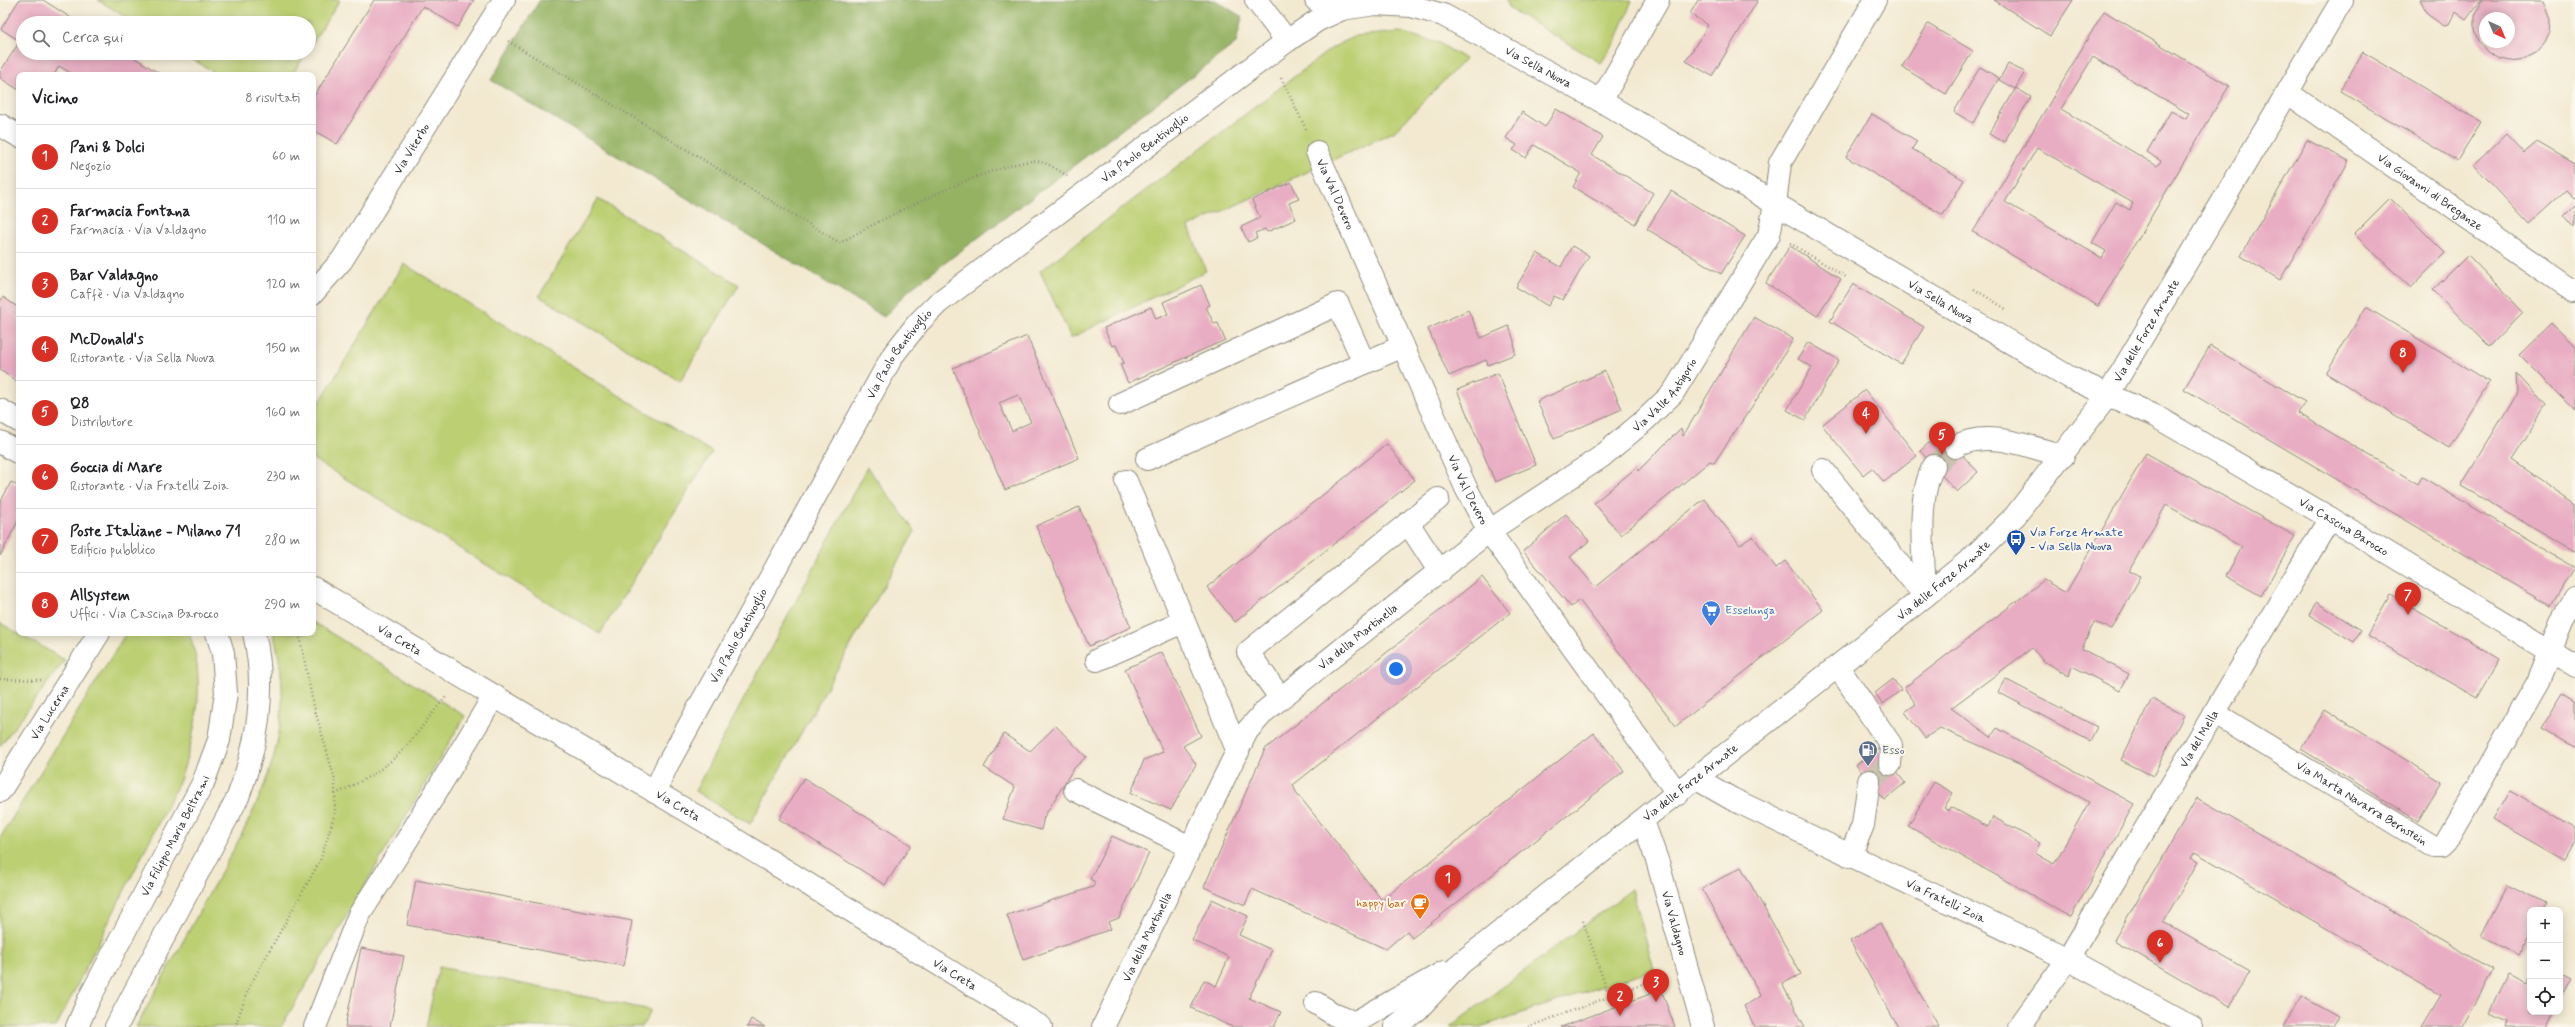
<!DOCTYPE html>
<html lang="it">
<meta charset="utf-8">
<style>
:root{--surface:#fff;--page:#f6f6f6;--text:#202124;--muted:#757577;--line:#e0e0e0;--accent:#d93025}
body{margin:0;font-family:Mynerve,sans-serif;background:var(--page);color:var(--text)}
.controls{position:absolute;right:12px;bottom:12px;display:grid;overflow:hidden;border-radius:8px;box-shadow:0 2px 10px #0003}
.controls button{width:36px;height:36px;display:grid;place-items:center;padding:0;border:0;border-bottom:1px solid var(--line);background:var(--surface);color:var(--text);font:20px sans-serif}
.compass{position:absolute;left:2479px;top:12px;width:36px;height:36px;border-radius:50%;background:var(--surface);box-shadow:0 2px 10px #0003;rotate:136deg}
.you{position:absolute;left:1396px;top:669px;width:14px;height:14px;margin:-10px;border:3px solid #fff;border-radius:50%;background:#1a73e8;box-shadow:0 0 0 6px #1a73e833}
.badge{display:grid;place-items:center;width:26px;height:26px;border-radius:50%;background:var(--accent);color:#fff;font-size:13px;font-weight:700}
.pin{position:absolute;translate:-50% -33px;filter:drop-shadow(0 1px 2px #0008)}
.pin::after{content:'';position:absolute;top:21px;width:14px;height:12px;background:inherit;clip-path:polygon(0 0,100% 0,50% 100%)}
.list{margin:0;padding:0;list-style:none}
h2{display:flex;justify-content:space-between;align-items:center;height:52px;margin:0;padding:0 16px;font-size:17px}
h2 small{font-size:13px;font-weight:400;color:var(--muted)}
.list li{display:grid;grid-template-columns:26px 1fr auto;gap:12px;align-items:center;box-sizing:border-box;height:64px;padding:0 16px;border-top:1px solid var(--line)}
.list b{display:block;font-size:15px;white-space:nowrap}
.list p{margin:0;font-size:13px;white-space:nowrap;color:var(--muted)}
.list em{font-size:13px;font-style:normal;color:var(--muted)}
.icon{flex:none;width:22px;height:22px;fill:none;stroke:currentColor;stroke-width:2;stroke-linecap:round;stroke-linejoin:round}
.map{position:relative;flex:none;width:2575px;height:1027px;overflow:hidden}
.search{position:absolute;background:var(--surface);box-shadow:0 2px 10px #0003;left:16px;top:16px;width:300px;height:44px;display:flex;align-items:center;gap:10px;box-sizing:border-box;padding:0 14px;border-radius:22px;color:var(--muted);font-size:15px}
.panel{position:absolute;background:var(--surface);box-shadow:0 2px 10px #0003;left:16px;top:72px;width:300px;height:564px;border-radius:8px}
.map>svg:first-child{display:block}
.green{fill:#bccf72;stroke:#747d4e}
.forest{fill:#95b264;stroke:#606e48}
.building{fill:#e9adc3;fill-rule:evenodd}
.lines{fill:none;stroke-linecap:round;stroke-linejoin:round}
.minor-tunnel{stroke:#cac3af;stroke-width:22;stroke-dasharray:22 11;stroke-linecap:butt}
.minor-casing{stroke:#8e8a7e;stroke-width:24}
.major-casing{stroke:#8e8a7e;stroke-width:24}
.path{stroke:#8e8a7e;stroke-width:2.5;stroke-dasharray:1 3;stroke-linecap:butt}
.minor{stroke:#fff;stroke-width:22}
.major{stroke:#fff;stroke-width:22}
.labels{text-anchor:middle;stroke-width:4;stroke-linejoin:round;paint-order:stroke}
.street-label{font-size:12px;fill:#2b2b2b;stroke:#fbf7ec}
.transit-label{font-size:12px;fill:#164399;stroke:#fbf7ec;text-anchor:start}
.shop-label{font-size:12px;fill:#366cbe;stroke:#fbf7ec;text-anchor:start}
.service-label{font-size:12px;fill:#4e5e75;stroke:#fbf7ec;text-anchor:start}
.food-label{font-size:12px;fill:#c56008;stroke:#fbf7ec;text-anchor:end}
</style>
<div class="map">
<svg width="2575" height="1027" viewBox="0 0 2575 1027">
<rect width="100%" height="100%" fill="#fbf7ec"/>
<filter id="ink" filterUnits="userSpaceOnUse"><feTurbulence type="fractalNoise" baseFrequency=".025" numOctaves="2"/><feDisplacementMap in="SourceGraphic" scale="8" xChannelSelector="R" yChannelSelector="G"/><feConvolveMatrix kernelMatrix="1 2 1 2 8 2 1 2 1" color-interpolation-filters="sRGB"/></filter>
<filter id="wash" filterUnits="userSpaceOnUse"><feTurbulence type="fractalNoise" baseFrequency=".012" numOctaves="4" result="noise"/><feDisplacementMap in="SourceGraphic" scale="16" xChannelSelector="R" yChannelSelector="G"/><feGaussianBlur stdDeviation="0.9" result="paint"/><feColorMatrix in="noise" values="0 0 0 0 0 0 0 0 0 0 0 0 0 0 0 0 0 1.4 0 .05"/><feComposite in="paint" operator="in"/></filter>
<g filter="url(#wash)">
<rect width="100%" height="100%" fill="#f2e9d0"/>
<g class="green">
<polygon points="98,0 340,0 309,48 309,23 135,23"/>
<polygon points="1506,0 1632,0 1616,41 1601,63 1510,9"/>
<polygon points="1400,32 1439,43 1465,59 1395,131 1189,227 1206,271 1071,338 1040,271 1332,48 1355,36"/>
<polygon points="183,53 306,53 292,75 218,75"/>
<polygon points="598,199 739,285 680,381 539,296"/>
<polygon points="404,264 712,452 600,634 313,459 313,413"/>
<polygon points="867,467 915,531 750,824 695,791"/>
<path d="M313 622 465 716 281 1027H136C161 982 185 937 210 892 257 808 302 733 273 633H313Z"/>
<polygon points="0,623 65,660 0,746"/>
<path d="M126 633H189C207 682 196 732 180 780L56 1027H0V838Z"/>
<polygon points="1632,889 1654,969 1480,1027 1450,1027"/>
<polygon points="439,967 651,1010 642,1027 426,1027"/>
</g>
<polygon class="forest" points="540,0 1215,0 1242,17 1236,43 909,290 884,317 491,80"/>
<g id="blocks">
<g class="building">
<polygon points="19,0 43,0 79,23 23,23 23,53 127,53 162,75 74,75 59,66 54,75 19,75 19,90 0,78 0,72 20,41 1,29"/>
<polygon points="374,0 474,0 458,27 423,6 337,144 313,130 313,98"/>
<polygon points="1698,0 1758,0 1712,76 1686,61 1708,25 1690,14"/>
<polygon points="1994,0 2073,0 2050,36"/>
<polygon points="2420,0 2481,0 2466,20 2455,12 2449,24 2444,26 2427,14"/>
<path d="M2482 0H2544L2551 19 2550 32 2545 43 2536 53 2524 59 2511 61 2499 59 2487 52 2479 41 2475 29V16ZM2485 18H2509V42H2485Z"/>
<path d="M2104 11 2229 86 2098 306 1973 232ZM2093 57 2189 114 2186 119 2171 111 2147 152 2161 161 2157 166 2061 109ZM2037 148 2133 203 2130 210 2116 202 2092 243 2106 251 2102 258 2005 202Z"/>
<polygon points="1928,24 1973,51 1946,94 1902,67"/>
<polygon points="2363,52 2481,122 2457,161 2340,91"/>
<polygon points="2008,64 2025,72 2015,89 1999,80"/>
<polygon points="1980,67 1999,78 1973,123 1954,112"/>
<polygon points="2016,88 2031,97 2004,142 1989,134"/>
<polygon points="1556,109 1603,137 1592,155 1653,193 1635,224 1573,187 1581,173 1534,145 1526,158 1513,150 1517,145 1506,138 1522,112 1545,127"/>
<polygon points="1872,114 1917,141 1912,149 1964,180 1943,215 1846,157"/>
<polygon points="2506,134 2524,153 2537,142 2575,164 2575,196 2572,198 2565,191 2529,224 2474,165"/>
<polygon points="2307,140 2349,161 2280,280 2241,256"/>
<polygon points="1291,182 1299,199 1289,203 1296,219 1267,232 1265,229 1255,233 1257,238 1248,242 1241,227 1260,218 1252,200"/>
<polygon points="1671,191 1745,236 1721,274 1647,229"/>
<polygon points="2390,198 2445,253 2411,288 2354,234"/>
<polygon points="2575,203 2575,227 2564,214"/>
<polygon points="1572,246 1589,256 1563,300 1554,296 1548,306 1516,287 1537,253 1561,267"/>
<polygon points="1790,246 1841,279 1817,316 1766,283"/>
<polygon points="2468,255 2523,312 2489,347 2433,290"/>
<polygon points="1853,284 1924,327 1901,364 1830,321"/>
<polygon points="1201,285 1210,305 1206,307 1214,324 1218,323 1225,340 1128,383 1120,364 1124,363 1116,345 1112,346 1104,328 1151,307 1156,319 1168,314 1163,302"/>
<polygon points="3,297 19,308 19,383 0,370 0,302"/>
<polygon points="2366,307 2489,382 2449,448 2326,373"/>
<polygon points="1468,310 1481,338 1509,326 1514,341 1515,354 1488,365 1486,360 1449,376 1428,329"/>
<polygon points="1754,317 1793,339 1761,393 1714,463 1710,461 1621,535 1594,503 1637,467 1638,471 1681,428 1683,436"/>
<polygon points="2551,323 2575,346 2575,410 2519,354"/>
<path d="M1027 336 1079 458 1005 490 953 368ZM1018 395 1031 422 1012 431 999 403Z"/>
<polygon points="1808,342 1839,360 1805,420 1787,410 1812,367 1798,359"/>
<polygon points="2210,346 2305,402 2298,413 2418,484 2422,477 2574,567 2551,606 2184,389"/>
<polygon points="1605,371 1622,409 1554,439 1537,401"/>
<polygon points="1498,373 1536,465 1495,482 1457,390"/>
<polygon points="2516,373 2546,406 2511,460 2575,504 2575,551 2461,486 2517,393"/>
<polygon points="1865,390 1917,456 1884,482 1872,468 1863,475 1822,425"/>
<polygon points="1941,432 1978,472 1957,492 1920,451"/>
<polygon points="1387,444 1415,480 1235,622 1207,587"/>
<polygon points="2146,453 2295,536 2261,596 2226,576 2242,547 2166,505 2129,571 2141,576 2112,629 2094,622 2082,649 2129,674 2120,691 2072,666 2069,676 2043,661 2032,648 1951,708 1991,737 1997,728 2134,804 2071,917 1908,826 1934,782 1953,793 1944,808 1949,811 1951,807 1988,827 1993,817 2040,843 2035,853 2054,864 2089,802 2019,763 1940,728 1925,738 1905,712 1916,704 1904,688 2044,580 2066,593"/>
<polygon points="11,482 19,486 19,519 0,556 0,503"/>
<polygon points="1704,499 1740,545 1753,536 1776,568 1785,561 1823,610 1676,726 1579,600 1571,607 1523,551 1566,514 1589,541 1570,557 1595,587"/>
<polygon points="1079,507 1131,627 1089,646 1036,526"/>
<polygon points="1482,577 1510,613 1293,785 1296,792 1382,900 1594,733 1624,771 1412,938 1407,931 1386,949 1252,889 1245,905 1204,887 1265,749"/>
<polygon points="2390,595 2500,659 2477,698 2367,635"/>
<polygon points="2316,602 2361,630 2354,642 2309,615"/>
<polygon points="1162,652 1201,736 1183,746 1196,764 1171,810 1131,793 1144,760 1163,752 1125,669"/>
<polygon points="1893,679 1901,690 1883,704 1875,693"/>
<polygon points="2005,679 2097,727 2090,741 1998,692"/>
<polygon points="2563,693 2575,700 2575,749 2541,729"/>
<polygon points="2152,699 2184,715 2153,776 2121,760"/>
<polygon points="2325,710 2442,782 2418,821 2301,749"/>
<polygon points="1056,726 1086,757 1073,769 1044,817 1041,830 1003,819 1015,787 984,767 1004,734 1030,751"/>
<polygon points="1878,748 1905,783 1884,800 1856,765"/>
<polygon points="804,778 911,845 885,885 779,819"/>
<polygon points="2510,790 2575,828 2575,842 2565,860 2493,819"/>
<polygon points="2197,798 2494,970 2462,1027 2422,1027 2441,995 2195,852 2191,858 2198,862 2163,922 2250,972 2229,1007 2114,940"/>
<polygon points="1112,836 1149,853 1119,918 1108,922 1111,929 1023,960 1007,915 1093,887 1095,882 1090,879"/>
<polygon points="1741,867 1801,974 1782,984 1805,1027 1755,1027 1744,1006 1761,996 1702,889"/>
<polygon points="416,880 632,921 624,966 407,925"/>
<polygon points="2507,885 2545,904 2542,910 2530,910 2530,934 2519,955 2481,936"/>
<polygon points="1212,899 1248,916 1239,935 1272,950 1249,998 1281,1012 1274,1027 1232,1027 1191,1008 1204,980 1216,986 1229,957 1192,940"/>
<polygon points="1880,923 1939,1027 1898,1027 1850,941"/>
<polygon points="361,948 404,956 390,1027 345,1027"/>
<polygon points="2560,974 2570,979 2560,998"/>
<polygon points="2508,975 2526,984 2530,976 2530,1012 2553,1012 2545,1027 2504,1027 2506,1021 2489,1013"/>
<polygon points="1661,990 1675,1027 1561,1027"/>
<polygon points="2301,996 2339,1017 2333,1027 2284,1027"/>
<polygon points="751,1019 765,1027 747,1027"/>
</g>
</g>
</g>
<g filter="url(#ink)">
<use href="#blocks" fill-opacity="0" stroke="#8e8a7e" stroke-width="1"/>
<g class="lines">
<g class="minor-tunnel">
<polyline points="1934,466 1955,447"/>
<polyline points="1869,781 1890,764"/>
</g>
<g class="minor-casing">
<g id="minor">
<polyline points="1256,0 1287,41"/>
<polyline points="1316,0 1342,9"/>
<path id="s1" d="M2288 93 2573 291"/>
<polyline points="1601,101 1658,0"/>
<polyline points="0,125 19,136"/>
<path id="s2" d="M1317 152 1466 488 1489 531 1678 794"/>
<path id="s3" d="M313 293 342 260 504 0"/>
<polyline points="1120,404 1338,304 1364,363"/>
<path d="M1955 447C1986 428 2030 447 2063 456"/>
<polyline points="1147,459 1403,346"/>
<polyline points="1823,470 1925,596"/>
<polyline points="1126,481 1238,752"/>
<polyline points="1408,523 1440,572"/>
<path id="s4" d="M313 588 731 837 1041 1027"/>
<path d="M1925 596C1924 561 1916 495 1934 466"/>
<polyline points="1097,660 1183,622"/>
<polyline points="1838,667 1891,745 1890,764"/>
<polyline points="1281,699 1248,652 1438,499"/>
<path id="s5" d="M2214 713 2434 847H2441L2446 842 2538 682 2562 621 2575 599"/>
<path id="s6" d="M1697 779 1732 799 2068 959 2192 1027"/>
<polyline points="1075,790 1190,847"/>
<path id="s7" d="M0 791 99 633"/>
<path id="s8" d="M655 792 666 767 893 355 918 323 938 303 1287 41 1318 20 1342 9 1375 4 1411 6 1443 15 1601 101 2069 377 2155 416 2330 518 2575 666"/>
<path id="s9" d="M1643 821 1658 863 1703 1027"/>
<polyline points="1850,856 1863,825 1869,781"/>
<polyline points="1316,1003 1335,1015 1353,1022"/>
<polyline points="315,1027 359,915 407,840 494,696"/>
<path id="s10" d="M1103 1027 1247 731 1265 711 1489 531 1601 457 1645 420 1673 393 1769 235 1775 204 1780 163 1875 0"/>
<polyline points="1347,1027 1444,972"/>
<path id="s11" d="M1395 1027 1417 1010 1461 963 1867 643 1972 558 2015 516 2108 395 2342 0"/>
<path id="s12" d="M2019 1027 2068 959 2330 518"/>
</g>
</g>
<g class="major-casing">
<g id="major">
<polyline points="0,410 19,421"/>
<polyline points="0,442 19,453"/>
<path id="s13" d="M77 1027 89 999 203 783 219 740 226 693 223 653 217 633"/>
<path d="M116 1027 238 797C258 743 267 689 254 633"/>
</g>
</g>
<g class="path">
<path d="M508 41 840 243C871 224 1010 153 1041 162 1050 164 1059 171 1068 176"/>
<polyline points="1281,78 1307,131"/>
<polyline points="1790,243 1846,277"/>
<polyline points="1974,289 2006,309"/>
<polyline points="0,679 42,680"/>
<path d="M335 794C362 782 389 767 408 744 422 728 433 711 447 696"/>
<polyline points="1583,921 1609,996"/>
<polyline points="235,1027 249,987 320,861 335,813 335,780 313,703 299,633"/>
<polyline points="1528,1027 1665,976"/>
</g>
<use href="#minor" class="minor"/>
<use href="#major" class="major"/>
</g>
</g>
<defs>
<g id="bus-pin" transform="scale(1)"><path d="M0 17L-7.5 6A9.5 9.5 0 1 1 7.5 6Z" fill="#1a4fb4" stroke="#fbf7ec"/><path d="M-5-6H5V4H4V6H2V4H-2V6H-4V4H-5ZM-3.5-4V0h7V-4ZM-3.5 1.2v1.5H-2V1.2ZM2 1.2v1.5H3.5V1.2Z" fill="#fff"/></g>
<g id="supermarket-pin" transform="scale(1)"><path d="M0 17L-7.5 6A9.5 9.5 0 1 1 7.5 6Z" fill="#3f7fe0" stroke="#fbf7ec"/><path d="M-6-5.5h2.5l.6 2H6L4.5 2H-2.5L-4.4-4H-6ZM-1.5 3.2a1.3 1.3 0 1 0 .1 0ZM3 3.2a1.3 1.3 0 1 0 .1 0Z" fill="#fff"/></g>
<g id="fuel-pin" transform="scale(1)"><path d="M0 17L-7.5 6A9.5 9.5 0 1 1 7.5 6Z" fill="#5c6f8a" stroke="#fbf7ec"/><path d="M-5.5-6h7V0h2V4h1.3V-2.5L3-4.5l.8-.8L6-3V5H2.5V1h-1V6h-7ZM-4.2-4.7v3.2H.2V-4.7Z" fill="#fff"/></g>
<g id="cafe-pin" transform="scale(1)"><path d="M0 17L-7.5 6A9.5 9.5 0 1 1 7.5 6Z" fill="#e8710a" stroke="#fbf7ec"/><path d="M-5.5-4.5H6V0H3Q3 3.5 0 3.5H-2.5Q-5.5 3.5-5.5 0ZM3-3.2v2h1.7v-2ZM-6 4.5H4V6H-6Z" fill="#fff"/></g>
</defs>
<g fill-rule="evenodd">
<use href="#bus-pin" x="2016" y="539"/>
<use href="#supermarket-pin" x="1711" y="610"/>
<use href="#fuel-pin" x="1868" y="750"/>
<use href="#cafe-pin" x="1420" y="903"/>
</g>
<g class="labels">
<g class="street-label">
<text dy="4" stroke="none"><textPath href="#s8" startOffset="1278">Via Sella Nuova</textPath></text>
<text dy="4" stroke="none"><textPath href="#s8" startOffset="825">Via Paolo Bentivoglio</textPath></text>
<text dy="4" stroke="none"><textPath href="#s3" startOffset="175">Via Viterbo</textPath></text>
<text dy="4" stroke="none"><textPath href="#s1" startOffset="173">Via Giovanni di Breganze</textPath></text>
<text dy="4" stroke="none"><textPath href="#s2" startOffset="46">Via Val Devero</textPath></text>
<text dy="4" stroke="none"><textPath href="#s8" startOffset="1744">Via Sella Nuova</textPath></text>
<text dy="4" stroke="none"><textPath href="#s11" startOffset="1032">Via delle Forze Armate</textPath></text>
<text dy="4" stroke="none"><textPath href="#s8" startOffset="502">Via Paolo Bentivoglio</textPath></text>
<text dy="4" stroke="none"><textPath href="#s10" startOffset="867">Via Valle Antigorio</textPath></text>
<text dy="4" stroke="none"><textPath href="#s2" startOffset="370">Via Val Devero</textPath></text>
<text dy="4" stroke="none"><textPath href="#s8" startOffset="2206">Via Cascina Barocco</textPath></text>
<text dy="4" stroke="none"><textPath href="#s11" startOffset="708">Via delle Forze Armate</textPath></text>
<text dy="4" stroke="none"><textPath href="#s8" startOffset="177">Via Paolo Bentivoglio</textPath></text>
<text dy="4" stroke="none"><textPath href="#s10" startOffset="475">Via della Martinella</textPath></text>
<text dy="4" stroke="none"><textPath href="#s4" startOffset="101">Via Creta</textPath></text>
<text dy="4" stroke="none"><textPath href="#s7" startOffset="93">Via Lucerna</textPath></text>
<text dy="4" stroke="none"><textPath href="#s12" startOffset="340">Via del Mella</textPath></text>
<text dy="4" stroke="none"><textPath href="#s11" startOffset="384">Via delle Forze Armate</textPath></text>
<text dy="4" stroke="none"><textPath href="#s5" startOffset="173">Via Marta Navarra Bernstein</textPath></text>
<text dy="4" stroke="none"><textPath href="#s4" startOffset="425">Via Creta</textPath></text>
<text dy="4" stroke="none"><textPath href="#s13" startOffset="215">Via Filippo Maria Beltrami</textPath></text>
<text dy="4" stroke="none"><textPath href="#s6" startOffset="277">Via Fratelli Zoia</textPath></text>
<text dy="4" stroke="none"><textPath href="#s9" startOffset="107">Via Valdagno</textPath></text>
<text dy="4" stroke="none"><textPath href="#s10" startOffset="100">Via della Martinella</textPath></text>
<text dy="4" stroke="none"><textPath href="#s4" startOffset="749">Via Creta</textPath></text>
</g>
<g class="transit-label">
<text x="2030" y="536">Via Forze Armate<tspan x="2030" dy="14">- Via Sella Nuova</tspan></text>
</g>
<g class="shop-label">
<text x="1725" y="614">Esselunga</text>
</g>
<g class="service-label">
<text x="1882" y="754">Esso</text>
</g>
<g class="food-label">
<text x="1406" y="907">happy bar</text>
</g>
</g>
</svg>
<div class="controls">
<button>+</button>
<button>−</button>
<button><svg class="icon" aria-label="locate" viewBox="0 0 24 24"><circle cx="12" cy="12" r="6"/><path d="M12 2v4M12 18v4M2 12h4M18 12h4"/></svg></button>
</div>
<svg class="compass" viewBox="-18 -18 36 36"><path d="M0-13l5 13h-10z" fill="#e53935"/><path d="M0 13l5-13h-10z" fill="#757577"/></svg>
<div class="you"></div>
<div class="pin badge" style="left:1448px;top:898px">1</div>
<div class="pin badge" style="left:1620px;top:1016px">2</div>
<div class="pin badge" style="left:1656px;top:1002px">3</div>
<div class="pin badge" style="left:1866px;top:434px">4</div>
<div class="pin badge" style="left:1942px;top:455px">5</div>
<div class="pin badge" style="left:2160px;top:963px">6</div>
<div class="pin badge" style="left:2408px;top:615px">7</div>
<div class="pin badge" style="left:2403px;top:373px">8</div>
<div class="search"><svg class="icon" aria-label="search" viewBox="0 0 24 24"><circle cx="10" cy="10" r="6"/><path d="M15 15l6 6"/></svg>Cerca qui</div>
<section class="panel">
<h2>Vicino<small>8 risultati</small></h2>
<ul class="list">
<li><span class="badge">1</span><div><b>Pani &amp; Dolci</b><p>Negozio</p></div><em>60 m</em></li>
<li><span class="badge">2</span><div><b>Farmacia Fontana</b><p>Farmacia · Via Valdagno</p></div><em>110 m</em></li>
<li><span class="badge">3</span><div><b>Bar Valdagno</b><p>Caffè · Via Valdagno</p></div><em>120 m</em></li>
<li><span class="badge">4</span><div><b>McDonald's</b><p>Ristorante · Via Sella Nuova</p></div><em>150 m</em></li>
<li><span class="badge">5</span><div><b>Q8</b><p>Distributore</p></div><em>160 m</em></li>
<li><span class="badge">6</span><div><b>Goccia di Mare</b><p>Ristorante · Via Fratelli Zoia</p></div><em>230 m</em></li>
<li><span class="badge">7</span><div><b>Poste Italiane - Milano 71</b><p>Edificio pubblico</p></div><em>280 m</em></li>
<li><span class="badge">8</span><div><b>Allsystem</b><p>Uffici · Via Cascina Barocco</p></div><em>290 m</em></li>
</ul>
</section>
</div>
